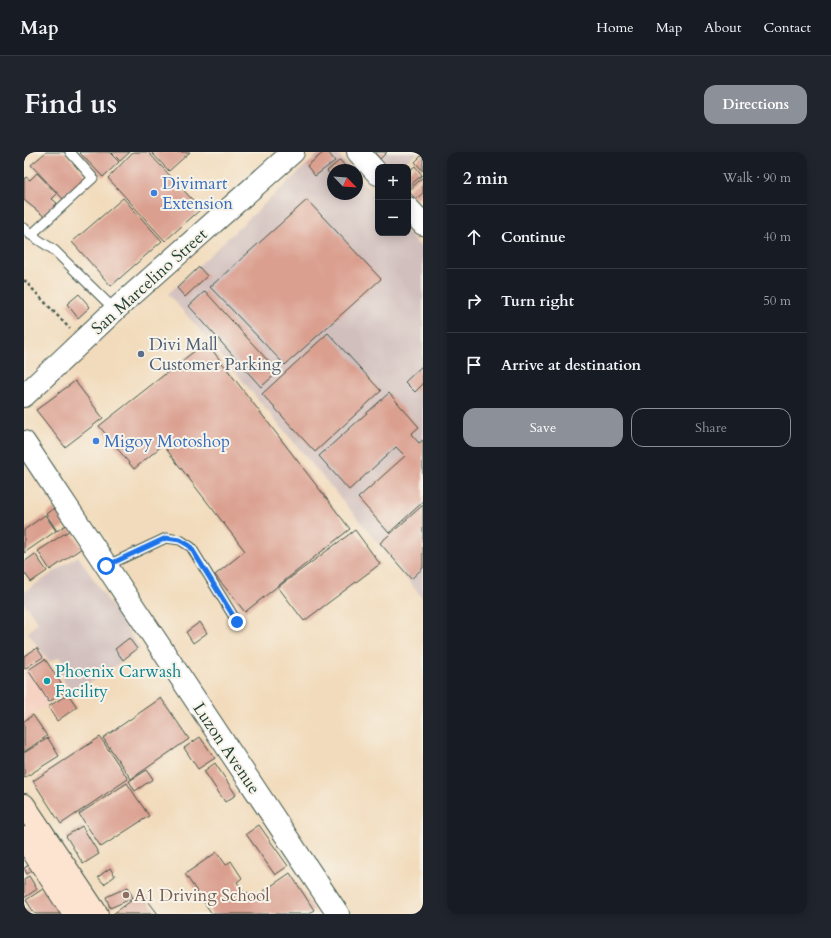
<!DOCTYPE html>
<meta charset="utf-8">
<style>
:root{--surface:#171b24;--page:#20242c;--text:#f1f3f6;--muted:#9ea1a6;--line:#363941;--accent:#8c9099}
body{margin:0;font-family:Cardo,serif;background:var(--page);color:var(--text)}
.controls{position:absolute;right:12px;top:12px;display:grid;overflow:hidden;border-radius:8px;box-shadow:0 2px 10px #0003}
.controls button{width:36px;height:36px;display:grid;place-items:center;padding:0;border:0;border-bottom:1px solid var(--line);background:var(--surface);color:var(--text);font:20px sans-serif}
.compass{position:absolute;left:303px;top:12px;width:36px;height:36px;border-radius:50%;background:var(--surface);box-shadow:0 2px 10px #0003;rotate:115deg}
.stop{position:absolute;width:12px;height:12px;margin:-9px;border:3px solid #1a73e8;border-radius:50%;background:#fff}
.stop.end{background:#1a73e8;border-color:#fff;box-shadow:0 1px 4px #0008}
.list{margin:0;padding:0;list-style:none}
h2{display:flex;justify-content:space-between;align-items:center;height:52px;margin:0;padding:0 16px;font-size:17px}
h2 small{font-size:13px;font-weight:400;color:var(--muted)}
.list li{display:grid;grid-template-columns:26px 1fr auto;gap:12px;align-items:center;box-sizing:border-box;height:64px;padding:0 16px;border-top:1px solid var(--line)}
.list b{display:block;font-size:15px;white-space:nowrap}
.list em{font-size:13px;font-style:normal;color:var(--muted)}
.actions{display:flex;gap:8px;padding:12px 16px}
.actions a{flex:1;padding:9px 0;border:1px solid var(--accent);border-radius:12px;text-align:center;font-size:14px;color:var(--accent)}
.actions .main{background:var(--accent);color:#fff}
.icon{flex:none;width:22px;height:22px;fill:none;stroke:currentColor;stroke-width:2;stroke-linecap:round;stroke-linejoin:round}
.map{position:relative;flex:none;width:399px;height:762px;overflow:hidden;border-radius:12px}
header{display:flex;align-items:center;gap:24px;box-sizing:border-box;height:56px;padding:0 20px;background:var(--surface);border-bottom:1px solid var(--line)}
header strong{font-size:19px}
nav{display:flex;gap:22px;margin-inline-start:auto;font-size:14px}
.intro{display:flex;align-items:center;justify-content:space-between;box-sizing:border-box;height:96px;padding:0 24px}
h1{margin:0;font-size:28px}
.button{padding:10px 18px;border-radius:12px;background:var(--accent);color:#fff;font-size:14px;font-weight:700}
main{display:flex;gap:24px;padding:0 24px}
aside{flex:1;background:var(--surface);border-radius:12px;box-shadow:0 2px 10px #0003}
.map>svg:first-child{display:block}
.built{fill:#f6d2c3}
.industrial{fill:#d1bfbd}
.building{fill:#da9f8f}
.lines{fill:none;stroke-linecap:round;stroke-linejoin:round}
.service-casing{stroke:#3f5548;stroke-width:11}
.tertiary-casing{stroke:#3f5548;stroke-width:24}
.secondary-casing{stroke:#3f5548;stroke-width:24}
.path{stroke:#3f5548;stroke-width:2.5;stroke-dasharray:3 3;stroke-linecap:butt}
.service{stroke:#fff;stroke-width:9}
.tertiary{stroke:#fff;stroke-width:22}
.secondary{stroke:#fde4d0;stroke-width:22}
.route{stroke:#1a73e8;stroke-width:5}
.shop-dot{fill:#3f7fe0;stroke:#f7f3e8;stroke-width:1.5}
.service-dot{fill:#5c6f8a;stroke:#f7f3e8;stroke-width:1.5}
.culture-dot{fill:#0f9aa8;stroke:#f7f3e8;stroke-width:1.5}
.education-dot{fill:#8d6e63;stroke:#f7f3e8;stroke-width:1.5}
.labels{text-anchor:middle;stroke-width:4;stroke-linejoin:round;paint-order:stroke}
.shop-label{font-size:17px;fill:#366cbe;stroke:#f7f3e8;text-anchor:start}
.street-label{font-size:17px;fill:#1f3d34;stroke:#f7f3e8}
.service-label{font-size:17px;fill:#4e5e75;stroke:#f7f3e8;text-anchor:start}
.culture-label{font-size:17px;fill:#0d838f;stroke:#f7f3e8;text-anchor:start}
.education-label{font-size:17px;fill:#785e54;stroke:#f7f3e8;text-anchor:start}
</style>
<header>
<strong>Map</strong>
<nav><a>Home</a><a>Map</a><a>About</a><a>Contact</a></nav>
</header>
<div class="intro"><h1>Find us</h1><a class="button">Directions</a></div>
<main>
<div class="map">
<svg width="399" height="762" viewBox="0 0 399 762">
<rect width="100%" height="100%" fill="#f7f3e8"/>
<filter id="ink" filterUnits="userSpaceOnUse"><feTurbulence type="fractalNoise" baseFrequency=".025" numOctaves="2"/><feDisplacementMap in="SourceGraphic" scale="8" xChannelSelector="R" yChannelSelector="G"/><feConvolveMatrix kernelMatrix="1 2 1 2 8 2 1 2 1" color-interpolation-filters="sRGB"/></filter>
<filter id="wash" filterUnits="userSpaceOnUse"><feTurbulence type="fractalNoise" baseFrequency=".012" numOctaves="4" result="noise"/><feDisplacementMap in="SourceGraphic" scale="16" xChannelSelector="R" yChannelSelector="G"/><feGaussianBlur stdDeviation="0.9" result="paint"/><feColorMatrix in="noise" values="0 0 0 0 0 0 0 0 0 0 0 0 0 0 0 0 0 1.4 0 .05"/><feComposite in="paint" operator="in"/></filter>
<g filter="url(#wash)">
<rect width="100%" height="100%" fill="#f2dbbc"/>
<polygon class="built" points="12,494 44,539 0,568 0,503"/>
<g class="industrial">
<polygon points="296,0 312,0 328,18 309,18 309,42 333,42 333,24 354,48 354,81 384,81 399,98 399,447 369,409 181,184 144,142"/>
<polygon points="353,0 394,0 376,15 366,15"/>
<polygon points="54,404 116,497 49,542 35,522 40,514 36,505 25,510 4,481 14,470 0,451 0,440"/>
</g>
<g id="blocks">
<g class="building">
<polygon points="22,0 40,0 64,27 40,48 7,13"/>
<polygon points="55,0 85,0 95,10 79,25"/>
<polygon points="87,0 106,0 96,9"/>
<polygon points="109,0 124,0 177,57 141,89 84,26"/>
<polygon points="127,0 166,0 145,19"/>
<polygon points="300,0 304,0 311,9 291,24 283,14"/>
<polygon points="350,0 363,0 356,7"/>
<polygon points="399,2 399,19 391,10"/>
<polygon points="316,8 324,18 309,18 309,26 303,19"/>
<polygon points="391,14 398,23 384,35 384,20"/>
<polygon points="13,21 33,42 28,47 33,51 21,65 0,48 0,27 2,25 6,28"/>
<polygon points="399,25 399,41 392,47 384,39"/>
<polygon points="99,46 138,89 87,134 48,90"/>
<polygon points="283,48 357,127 261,213 186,135"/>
<polygon points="175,115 183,124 161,145 153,136"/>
<polygon points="181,139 254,220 237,235 165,154"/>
<polygon points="55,142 66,155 54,166 43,152"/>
<polygon points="304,181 357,239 291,300 238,242"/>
<polygon points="182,190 326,377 221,460 191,423 221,399 139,293 110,317 75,274"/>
<polygon points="399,213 399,232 391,240 381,230"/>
<polygon points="51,229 79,266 41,295 12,258"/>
<polygon points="365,241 395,275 387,282 395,291 399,288 399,350 365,381 334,346 381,304 372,295 325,338 295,304"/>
<polygon points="399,353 399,416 387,427 356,391"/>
<polygon points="30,356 42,373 33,379 22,362"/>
<polygon points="21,363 32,379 0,401 0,378"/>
<polygon points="46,378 58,396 26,418 14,399"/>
<polygon points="331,378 356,412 280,469 254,435"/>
<polygon points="11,402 23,419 7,430 0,420 0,410"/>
<polygon points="176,470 183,481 169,491 162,480"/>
<polygon points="105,486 113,497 99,508 91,497"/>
<polygon points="13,496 19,505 0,517 0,504"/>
<polygon points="21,507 42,539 25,550 4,518"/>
<polygon points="44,542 53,555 33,569 24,555"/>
<polygon points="137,546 165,587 107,627 79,586"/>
<polygon points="9,563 23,584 0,600 0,569"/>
<polygon points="76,585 104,627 37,672 9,629"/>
<polygon points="176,585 191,606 174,617 160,596"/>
<polygon points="24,586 35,604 0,626 0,601"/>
<polygon points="191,611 212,643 201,650 180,619"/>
<polygon points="123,618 129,627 111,639 105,629"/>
<polygon points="103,631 125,664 77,695 55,662"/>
<polygon points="235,673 264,714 251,723 222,682"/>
<polygon points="58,674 75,702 59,712 42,684"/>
<polygon points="193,700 202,713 207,709 218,726 213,730 221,742 223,740 228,747 266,721 290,758 284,762 188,762 161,722"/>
<polygon points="10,710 13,715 3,722 0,716"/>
<polygon points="86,716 91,724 80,732 74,725"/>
<polygon points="5,724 13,737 0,746 0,727"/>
<polygon points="28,731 44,757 36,762 11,762 2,748"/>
<polygon points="104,735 109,746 86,756 82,745"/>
<polygon points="118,741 134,762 89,762"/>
<polygon points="2,757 6,762 0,762 0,758"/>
</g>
</g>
</g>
<g filter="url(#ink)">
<use href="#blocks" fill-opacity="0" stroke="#3f5548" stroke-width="1"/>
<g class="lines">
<g class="service-casing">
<g id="service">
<polyline points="0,76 7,83 30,98 91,158"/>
<polyline points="7,83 69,26 46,0"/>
<polyline points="82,414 142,386 156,388 167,395 213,470"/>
</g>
</g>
<g class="tertiary-casing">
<g id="tertiary">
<polyline points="334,0 354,22"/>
<polyline points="384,56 399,72"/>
<polyline points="0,244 91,158 269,0"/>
<polyline points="0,290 314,762"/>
</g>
</g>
<g class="secondary-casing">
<g id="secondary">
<polyline points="0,653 73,762"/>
<polyline points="0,686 50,762"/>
</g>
</g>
<polyline class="path" points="0,128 46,177"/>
<use href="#service" class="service"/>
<use href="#tertiary" class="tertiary"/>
<use href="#secondary" class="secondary"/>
</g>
</g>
<g class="lines" filter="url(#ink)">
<polyline class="route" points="82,414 142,386 156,388 166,394 213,470"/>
</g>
<g class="shop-dot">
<circle cx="130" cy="41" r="4"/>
<circle cx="72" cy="289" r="4"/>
</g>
<circle class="service-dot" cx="117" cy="202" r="4"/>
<circle class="culture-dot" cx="23" cy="529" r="4"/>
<circle class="education-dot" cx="102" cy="743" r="4"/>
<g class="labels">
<g class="shop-label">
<text x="138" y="37">Divimart<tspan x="138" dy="20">Extension</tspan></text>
<text x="80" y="295">Migoy Motoshop</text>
</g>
<g class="street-label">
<text transform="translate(125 129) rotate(-42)" y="6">San Marcelino Street</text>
<text transform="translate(203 596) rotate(56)" y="6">Luzon Avenue</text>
</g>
<g class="service-label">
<text x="125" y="198">Divi Mall<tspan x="125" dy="20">Customer Parking</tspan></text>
</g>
<g class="culture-label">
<text x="31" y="525">Phoenix Carwash<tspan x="31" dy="20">Facility</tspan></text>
</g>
<g class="education-label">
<text x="110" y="749">A1 Driving School</text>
</g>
</g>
</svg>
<div class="controls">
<button>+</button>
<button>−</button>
</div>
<svg class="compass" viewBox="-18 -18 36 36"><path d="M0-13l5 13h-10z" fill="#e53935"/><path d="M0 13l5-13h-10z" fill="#9ea1a6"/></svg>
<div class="stop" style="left:82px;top:414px"></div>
<div class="stop end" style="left:213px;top:470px"></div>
</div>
<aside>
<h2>2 min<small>Walk · 90 m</small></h2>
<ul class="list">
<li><svg class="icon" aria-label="ahead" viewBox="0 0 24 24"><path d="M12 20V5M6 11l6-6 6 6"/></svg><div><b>Continue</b></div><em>40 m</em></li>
<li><svg class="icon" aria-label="right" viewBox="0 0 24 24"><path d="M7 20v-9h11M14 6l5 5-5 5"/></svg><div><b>Turn right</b></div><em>50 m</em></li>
<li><svg class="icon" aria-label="arrive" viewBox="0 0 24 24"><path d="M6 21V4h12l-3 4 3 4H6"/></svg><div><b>Arrive at destination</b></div></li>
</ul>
<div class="actions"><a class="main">Save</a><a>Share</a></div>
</aside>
</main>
